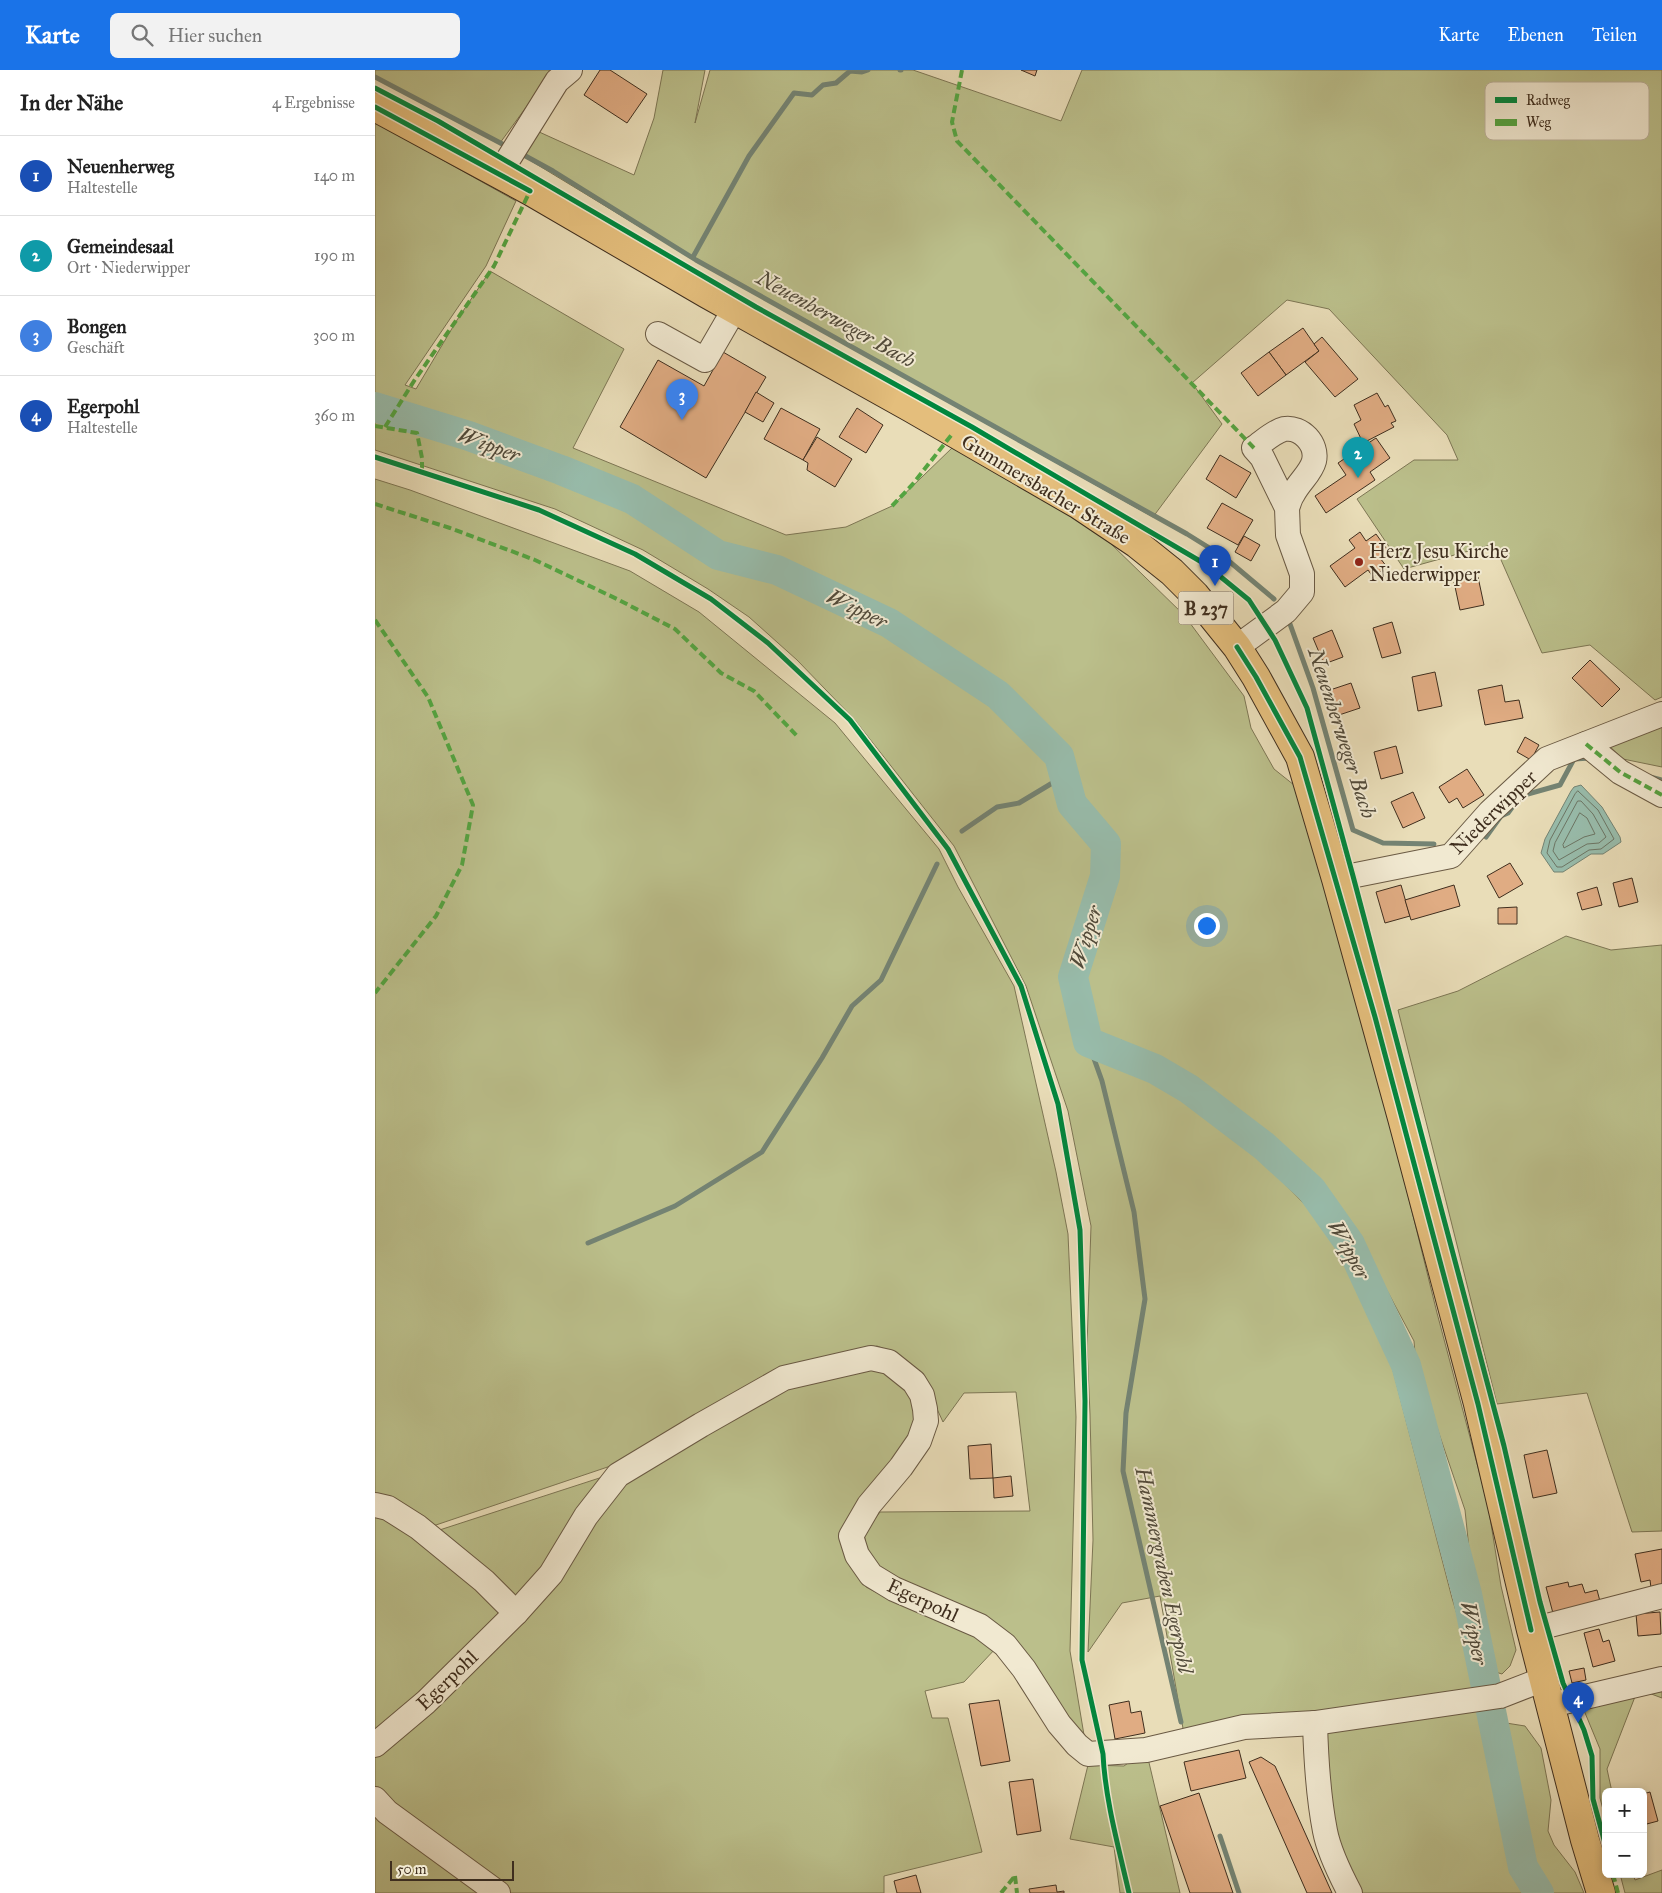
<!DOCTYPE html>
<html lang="de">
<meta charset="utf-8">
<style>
:root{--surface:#fff;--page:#f2f2f2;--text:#222;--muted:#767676;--line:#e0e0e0;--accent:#1a73e8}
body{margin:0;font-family:"IM FELL Great Primer",serif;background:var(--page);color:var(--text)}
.controls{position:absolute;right:15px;bottom:15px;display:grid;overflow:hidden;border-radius:8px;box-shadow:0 2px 8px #0003}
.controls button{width:45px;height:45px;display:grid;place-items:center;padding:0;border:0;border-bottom:1px solid var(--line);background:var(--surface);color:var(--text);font:25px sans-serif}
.scale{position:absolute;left:15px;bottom:12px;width:124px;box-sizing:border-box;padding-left:5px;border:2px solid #3f2e1e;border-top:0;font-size:14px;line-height:18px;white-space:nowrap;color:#3f2e1e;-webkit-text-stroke:4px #f1e9d1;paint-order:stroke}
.you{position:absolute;left:831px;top:855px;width:18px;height:18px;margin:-12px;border:4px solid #fff;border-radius:50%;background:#1a73e8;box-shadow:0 0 0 8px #1a73e833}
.badge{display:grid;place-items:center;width:32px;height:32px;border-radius:50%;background:var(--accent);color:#fff;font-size:16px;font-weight:700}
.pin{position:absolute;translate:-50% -41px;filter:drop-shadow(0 1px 2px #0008)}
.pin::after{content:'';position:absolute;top:26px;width:18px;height:15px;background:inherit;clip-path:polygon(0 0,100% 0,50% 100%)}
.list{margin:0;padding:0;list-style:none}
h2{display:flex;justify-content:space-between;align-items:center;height:65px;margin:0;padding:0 20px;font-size:21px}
h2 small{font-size:16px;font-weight:400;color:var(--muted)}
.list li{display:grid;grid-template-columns:32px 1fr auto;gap:15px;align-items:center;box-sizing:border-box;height:80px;padding:0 20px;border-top:1px solid var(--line)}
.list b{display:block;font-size:19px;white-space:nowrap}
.list p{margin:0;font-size:16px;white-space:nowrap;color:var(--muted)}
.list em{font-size:16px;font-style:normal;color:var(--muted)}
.icon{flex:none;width:28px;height:28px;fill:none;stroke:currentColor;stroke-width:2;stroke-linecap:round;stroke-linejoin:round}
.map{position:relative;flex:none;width:1287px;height:1823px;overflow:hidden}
header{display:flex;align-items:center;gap:30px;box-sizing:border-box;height:70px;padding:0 25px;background:var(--accent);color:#fff}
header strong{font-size:24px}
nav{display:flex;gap:28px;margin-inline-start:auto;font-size:18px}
.search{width:350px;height:45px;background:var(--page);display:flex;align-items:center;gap:12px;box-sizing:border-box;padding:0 18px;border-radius:8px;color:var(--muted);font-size:19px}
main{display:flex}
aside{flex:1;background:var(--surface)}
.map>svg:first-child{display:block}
.green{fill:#bbbf8b;stroke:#7d7654}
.water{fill:#98bcab;stroke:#748373}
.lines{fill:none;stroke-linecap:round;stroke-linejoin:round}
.shore{stroke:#6c7564;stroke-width:1}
.stream{stroke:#748373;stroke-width:5}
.river{stroke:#98bcab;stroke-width:30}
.building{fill:#e0ac83;stroke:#3f2e1e}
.minor-casing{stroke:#6a5a44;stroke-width:26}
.major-casing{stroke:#3f2e1e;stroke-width:30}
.minor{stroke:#f1e9d1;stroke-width:24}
.major{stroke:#e4be7c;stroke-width:28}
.quiet{stroke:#54a441;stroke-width:4;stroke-dasharray:8 4;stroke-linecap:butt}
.cycleway-casing{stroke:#f1e9d1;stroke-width:8}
.cycleway{stroke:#00873e;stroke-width:5}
.poi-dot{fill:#8f2418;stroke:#f1e9d1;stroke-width:2}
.labels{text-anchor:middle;stroke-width:4;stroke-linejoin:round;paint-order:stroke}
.shield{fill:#f1e9d1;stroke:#746654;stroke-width:1}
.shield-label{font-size:19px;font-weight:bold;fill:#3f2e1e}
.street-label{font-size:20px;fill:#3f2e1e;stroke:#f1e9d1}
.poi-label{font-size:20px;fill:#3f2e1e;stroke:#f1e9d1;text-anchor:start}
.water-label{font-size:21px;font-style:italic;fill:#514a3a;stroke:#f1e9d1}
.key{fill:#f1e9d1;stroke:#bcb19b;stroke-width:1}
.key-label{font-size:14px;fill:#3f2e1e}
</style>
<header>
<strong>Karte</strong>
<div class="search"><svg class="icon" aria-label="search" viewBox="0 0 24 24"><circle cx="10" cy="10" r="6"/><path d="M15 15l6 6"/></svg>Hier suchen</div>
<nav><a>Karte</a><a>Ebenen</a><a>Teilen</a></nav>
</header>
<main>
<aside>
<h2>In der Nähe<small>4 Ergebnisse</small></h2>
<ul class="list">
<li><span class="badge" style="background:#1a4fb4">1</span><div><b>Neuenherweg</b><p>Haltestelle</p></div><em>140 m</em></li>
<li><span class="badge" style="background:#0f9aa8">2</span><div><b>Gemeindesaal</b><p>Ort · Niederwipper</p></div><em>190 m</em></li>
<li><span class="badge" style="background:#3f7fe0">3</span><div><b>Bongen</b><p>Geschäft</p></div><em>300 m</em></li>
<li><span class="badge" style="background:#1a4fb4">4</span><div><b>Egerpohl</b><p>Haltestelle</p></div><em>360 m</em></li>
</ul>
</aside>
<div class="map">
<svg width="1287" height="1823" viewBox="0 0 1287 1823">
<rect width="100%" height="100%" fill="#e9ddb8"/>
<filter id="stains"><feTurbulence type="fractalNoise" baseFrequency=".004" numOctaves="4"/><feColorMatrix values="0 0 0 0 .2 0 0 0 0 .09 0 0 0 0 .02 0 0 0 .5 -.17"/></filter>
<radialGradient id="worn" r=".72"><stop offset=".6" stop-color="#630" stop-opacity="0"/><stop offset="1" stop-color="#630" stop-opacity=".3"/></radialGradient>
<g class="green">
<polygon points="0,0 174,0 176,3 125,73 0,7"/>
<polygon points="288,0 330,0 320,53 335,0 538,0 686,51 707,0 1287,0 1287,627 1280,630 1215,575 1167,583 1119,474 1029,499 982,429 1039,390 1083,390 1072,365 954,239 912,230 817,313 847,354 778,447 321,191 148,86 162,61 259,105 279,48"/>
<polygon points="0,52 141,131 111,196 30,315 41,319 82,250 115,201 249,279 198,378 411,465 471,457 517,436 578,377 705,448 732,470 809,545 869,626 876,658 899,699 919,715 989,946 1062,1243 1113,1435 1126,1516 1141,1580 1135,1596 1127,1604 1117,1601 1099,1527 1090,1440 1041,1296 1039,1271 984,1168 935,1107 884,1060 787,994 746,970 743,994 782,1008 877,1080 937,1142 973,1189 1018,1300 1077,1528 1108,1628 1114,1681 1155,1823 981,1823 966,1805 940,1653 810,1670 785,1526 747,1533 713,1582 718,1470 715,1344 712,1276 716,1156 693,1041 651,916 579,776 479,649 422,590 374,547 333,519 268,480 180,439 0,380"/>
<polygon points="0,409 35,420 255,501 324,542 460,653 564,779 583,817 639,916 681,1102 693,1164 701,1347 695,1581 709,1665 702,1667 652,1592 504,1498 492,1482 489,1463 505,1442 655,1441 641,1322 589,1323 568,1352 557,1328 541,1303 523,1284 502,1276 408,1302 280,1381 55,1457 0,1428"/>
<polygon points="1287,652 1287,697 1248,689 1230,672"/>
<polygon points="1191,866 1236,880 1287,875 1287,1461 1257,1462 1212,1323 1122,1334 1023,940 1083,921"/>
<polygon points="495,1294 536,1316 543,1348 475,1486 491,1517 516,1530 604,1561 622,1577 589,1612 550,1621 557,1648 573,1648 607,1782 509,1806 509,1823 0,1823 0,1442 43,1467 283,1389 410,1317"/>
<polygon points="1287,1614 1287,1628 1263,1619 1232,1699 1237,1722 1231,1722 1231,1751 1225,1728 1225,1679 1208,1638 1263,1618"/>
<polygon points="1131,1653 1150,1656 1166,1678 1176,1730 1173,1761 1179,1775 1200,1802 1209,1823 1177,1823 1159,1797 1125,1660"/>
<polygon points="771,1680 805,1823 745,1823 739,1777 695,1769 713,1695 749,1696"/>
<polygon points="1287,1800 1287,1823 1250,1823 1245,1804 1258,1804 1260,1810"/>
</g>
<polygon class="water" points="1206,715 1227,737 1245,767 1246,772 1228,784 1216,784 1188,802 1179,802 1166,783 1170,769 1196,721 1199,717"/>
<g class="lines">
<g class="shore">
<polygon points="1203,721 1223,740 1239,769 1226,779 1214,780 1187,797 1182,797 1172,783 1175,770 1200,724"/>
<polygon points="1203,731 1206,731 1218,744 1231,767 1224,773 1212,774 1184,790 1178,781 1180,773"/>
<polygon points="1205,743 1212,748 1220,764 1209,767 1189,778 1188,775"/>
</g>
<g class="stream">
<polyline points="525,0 526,0"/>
<polyline points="0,7 133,77"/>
<polyline points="145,83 178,101 321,190 812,464 849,487 899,529"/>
<polyline points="318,187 374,86 419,23 437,25 448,15 461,13 475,1 487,2 493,0"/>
<polyline points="915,554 938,618 978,760 1008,773 1059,774"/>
<polyline points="1275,707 1287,710"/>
<polyline points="1146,726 1185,715 1199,689 1216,688"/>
<polyline points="587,761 622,737 644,733 689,706"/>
<polyline points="1111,767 1126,746 1133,743 1141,732"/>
<polyline points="713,972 727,1011 759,1142 770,1229 751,1343 748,1401 806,1652"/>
<polyline points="213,1173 300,1136 387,1082 447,988 477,936 506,910 562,794"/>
<polyline points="845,1766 864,1823"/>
</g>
<polyline class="river" points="0,337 94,366 186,400 257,429 343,485 402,500 514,553 623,625 684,686 697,734 731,774 730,806 698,907 713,972 780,999 814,1019 889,1076 936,1119 975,1174 1031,1295 1092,1524 1148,1797 1164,1823"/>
</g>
<g class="building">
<polygon points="225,0 235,0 272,24 252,53 209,25"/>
<polygon points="646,0 662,0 660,6"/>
<polygon points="928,258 944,281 911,305 894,282"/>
<polygon points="947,267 983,309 960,327 930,292 944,281 939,274"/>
<polygon points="348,282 391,307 331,408 245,357 283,290 329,316"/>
<polygon points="894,282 911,305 883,326 866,303"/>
<polygon points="381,322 399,333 388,352 370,342"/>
<polygon points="1002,323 1010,337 1013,335 1021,351 1016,353 1019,357 988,373 979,354 986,350 979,335"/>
<polygon points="406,338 445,359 428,390 389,369"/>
<polygon points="482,338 508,355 491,383 464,367"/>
<polygon points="442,367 477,389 460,417 432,400 433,393 428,390"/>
<polygon points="1001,368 1015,388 995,402 1000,410 951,443 940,426 971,405 963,393"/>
<polygon points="845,385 876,403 861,428 831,409"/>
<polygon points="847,433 878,450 863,475 832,458"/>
<polygon points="985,462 991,471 1001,464 1014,482 1005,488 1012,497 998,507 993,500 970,517 955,496 980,478 974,470"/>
<polygon points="869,466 885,475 876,491 860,482"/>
<polygon points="1103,507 1109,535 1085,540 1079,512"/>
<polygon points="1017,552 1026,583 1007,588 998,558"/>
<polygon points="957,560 968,587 949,594 938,568"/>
<polygon points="1215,590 1245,619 1227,637 1197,608"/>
<polygon points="1060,602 1067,636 1043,641 1037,607"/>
<polygon points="976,613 985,638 958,647 949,622"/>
<polygon points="1127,615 1130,632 1144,630 1148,648 1110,655 1103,620"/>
<polygon points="1150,667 1164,675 1156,690 1142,682"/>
<polygon points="1021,676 1028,703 1006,709 999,682"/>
<polygon points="1092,699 1109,725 1088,738 1082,728 1074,733 1064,717"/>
<polygon points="1038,722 1050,748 1028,758 1016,732"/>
<polygon points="1135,793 1148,814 1124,828 1112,806"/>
<polygon points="1257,808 1263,832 1244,837 1238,813"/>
<polygon points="1026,815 1035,846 1010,853 1001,822"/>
<polygon points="1079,815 1085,836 1036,850 1030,830"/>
<polygon points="1222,817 1227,835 1207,840 1202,823"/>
<polygon points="1142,837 1142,854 1123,854 1123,838"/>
<polygon points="616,1374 618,1408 595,1409 593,1376"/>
<polygon points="1172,1380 1182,1423 1158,1428 1149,1385"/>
<polygon points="636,1406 638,1426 619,1428 618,1408"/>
<polygon points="1287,1479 1287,1516 1276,1518 1275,1510 1266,1512 1260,1484"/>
<polygon points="1193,1512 1194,1517 1207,1514 1210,1523 1222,1520 1226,1535 1179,1547 1171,1517"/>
<polygon points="1285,1542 1286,1564 1263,1566 1261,1544"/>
<polygon points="1224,1559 1228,1572 1234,1570 1240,1591 1218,1597 1209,1563"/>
<polygon points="1209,1598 1211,1610 1197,1613 1194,1601"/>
<polygon points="624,1630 635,1691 606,1696 594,1634"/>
<polygon points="754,1631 756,1643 766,1641 770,1663 740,1669 734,1635"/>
<polygon points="864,1680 871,1708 816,1721 809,1692"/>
<polygon points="886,1687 900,1696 957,1823 932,1823 874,1692"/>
<polygon points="658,1709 666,1761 642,1765 634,1712"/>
<polygon points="1275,1722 1283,1751 1268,1755 1268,1724"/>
<polygon points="824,1723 858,1823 815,1823 785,1736"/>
<polygon points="541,1805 546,1823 522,1823 519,1811"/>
<polygon points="681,1815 682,1822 689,1821 689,1823 655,1823 654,1819"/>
</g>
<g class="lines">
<g class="minor-casing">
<g id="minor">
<polyline points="124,104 182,11 195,0"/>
<polyline points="283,264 330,290 359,240"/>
<path d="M862 577 911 541 927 522V504L913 465 912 438 887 387 879 378C888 372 898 362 909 359 926 356 943 374 939 391 936 403 924 412 918 424 915 428 914 433 912 438"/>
<polyline points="1211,674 1245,702 1287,725"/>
<polyline points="961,809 1076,786 1115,742 1172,689 1287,644"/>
<polyline points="0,1435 13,1438 43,1457 109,1511 141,1543"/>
<polyline points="1156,1560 1287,1526"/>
<polyline points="1176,1635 1287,1609"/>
<path d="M940 1653C941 1689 943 1725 950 1761 954 1782 965 1804 975 1823"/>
<polyline points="0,1675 51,1632 141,1543 176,1504 211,1446 243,1405 326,1355 409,1308 496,1288 514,1292 539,1312 547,1325 550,1339 551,1351 544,1371 526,1397 494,1435 476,1466 482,1485 496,1505 519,1519 605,1556 630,1575 649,1599 684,1654 702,1675 713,1684 771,1680 869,1657 940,1653 1125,1626 1169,1609"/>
<polyline points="0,1729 12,1742 123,1823"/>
</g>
</g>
<g class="major-casing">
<polyline id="major" points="0,37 155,121 332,224 536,338 704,435 762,474 797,502 820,525 862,577 881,607 925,687 961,809 1027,1048 1103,1334 1156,1560 1210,1770 1226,1823"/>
</g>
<use href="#minor" class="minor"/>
<use href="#major" class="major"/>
<g class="quiet">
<polyline points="587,0 577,52 582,71 879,378"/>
<polyline points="0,356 42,363 47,388 47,401"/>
<polyline points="10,357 39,311 119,196 155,121"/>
<polyline points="0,434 75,458 160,490 242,529 300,559 346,603 379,621 423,667"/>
<polyline points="517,436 537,415 578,363"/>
<polyline points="0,550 53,627 98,735 87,795 61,846 0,923"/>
<polyline points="1211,674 1245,702 1287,725"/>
<polyline points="1238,1804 1243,1823"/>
<polyline points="640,1806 642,1823"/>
<polyline points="626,1823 640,1806"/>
</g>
<g class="cycleway-casing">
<g id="cycleway">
<polyline points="0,18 63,51 381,237 597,357 830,494 874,530 900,570 932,638 978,806 1129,1376 1165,1532 1188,1613 1209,1660 1217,1686 1218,1729 1231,1777"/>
<polyline points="0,37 155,121"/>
<path d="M0 387 164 440 260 484 336 529 393 573 475 650 573 779 646 916 683 1034 705 1160 710 1331 707 1590 728 1684C730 1729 744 1779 754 1823"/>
<polyline points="862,577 881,607 925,687 1000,947 1103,1334 1156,1560"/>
</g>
</g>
<use href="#cycleway" class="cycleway"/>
</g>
<circle class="poi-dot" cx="984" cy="492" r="5"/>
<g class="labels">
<rect class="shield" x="803.5" y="521.5" width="55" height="33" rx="4"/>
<g class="shield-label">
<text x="831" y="545">B 237</text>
</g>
<g class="street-label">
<text transform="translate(671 419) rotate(31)" y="7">Gummersbacher Straße</text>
<text transform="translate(1118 742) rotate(-44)" y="7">Niederwipper</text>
<text transform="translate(548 1530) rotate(25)" y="7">Egerpohl</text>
<text transform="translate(72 1610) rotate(-44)" y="7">Egerpohl</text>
</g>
<g class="poi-label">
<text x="994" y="488">Herz Jesu Kirche<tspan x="994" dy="23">Niederwipper</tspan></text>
</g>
<g class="water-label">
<text transform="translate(461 249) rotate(29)" y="7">Neuenherweger Bach</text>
<text transform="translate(114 375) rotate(20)" y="7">Wipper</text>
<text transform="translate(482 539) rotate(26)" y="7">Wipper</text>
<text transform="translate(967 663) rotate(72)" y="7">Neuenherweger Bach</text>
<text transform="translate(711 867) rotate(-73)" y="7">Wipper</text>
<text transform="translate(974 1180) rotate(61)" y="7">Wipper</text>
<text transform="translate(789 1500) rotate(78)" y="7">Hammergraben Egerpohl</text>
<text transform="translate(1099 1563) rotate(78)" y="7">Wipper</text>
</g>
</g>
<rect x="1110" y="12" width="164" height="58" rx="8" class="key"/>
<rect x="1120" y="27" width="22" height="6" fill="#00873e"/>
<rect x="1120" y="49" width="22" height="7" fill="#54a441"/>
<g class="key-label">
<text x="1151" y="35">Radweg</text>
<text x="1151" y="57">Weg</text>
</g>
<rect width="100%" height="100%" filter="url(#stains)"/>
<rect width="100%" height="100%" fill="url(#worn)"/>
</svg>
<div class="controls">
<button>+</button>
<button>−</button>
</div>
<div class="scale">50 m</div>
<div class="you"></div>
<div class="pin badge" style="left:840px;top:516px;background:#1a4fb4">1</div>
<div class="pin badge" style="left:983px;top:408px;background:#0f9aa8">2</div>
<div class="pin badge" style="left:307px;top:350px;background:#3f7fe0">3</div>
<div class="pin badge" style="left:1203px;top:1653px;background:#1a4fb4">4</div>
</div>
</main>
